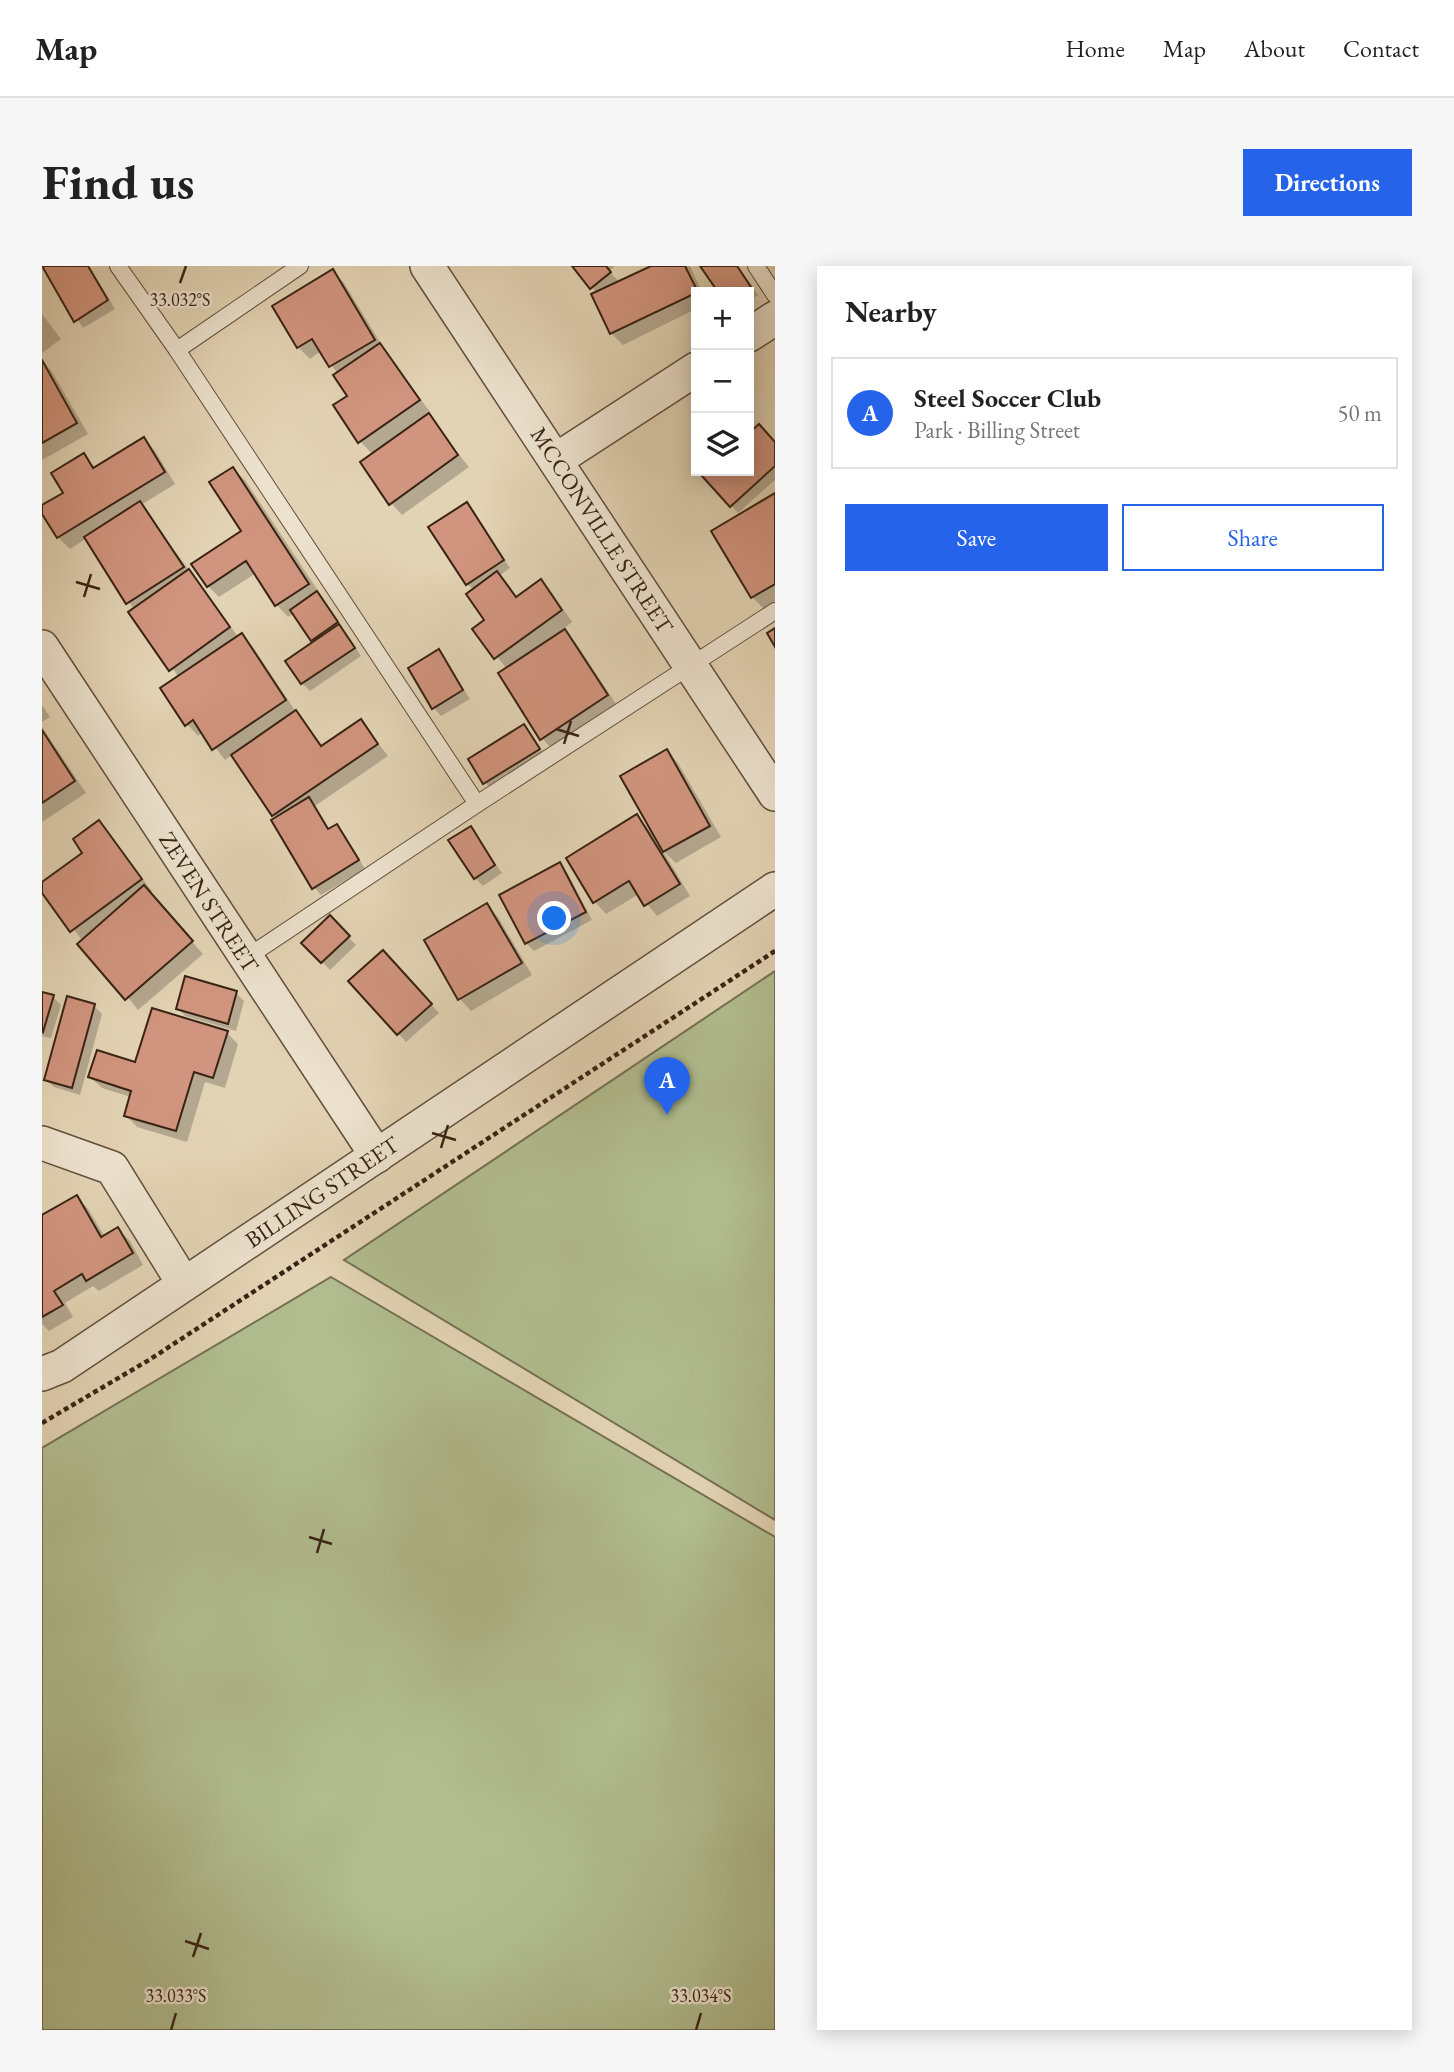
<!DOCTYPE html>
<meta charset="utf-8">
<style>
:root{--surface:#fff;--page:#f6f6f6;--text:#222;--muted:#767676;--line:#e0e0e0;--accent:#2563eb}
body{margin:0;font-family:"EB Garamond",serif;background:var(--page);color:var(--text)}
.controls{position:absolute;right:21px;top:21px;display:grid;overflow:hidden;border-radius:0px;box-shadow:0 4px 18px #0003}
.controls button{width:63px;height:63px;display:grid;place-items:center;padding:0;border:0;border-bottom:2px solid var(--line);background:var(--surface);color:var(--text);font:35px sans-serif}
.you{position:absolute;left:513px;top:653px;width:24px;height:24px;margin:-18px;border:5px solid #fff;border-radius:50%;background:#1a73e8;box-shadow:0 0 0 10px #1a73e833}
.badge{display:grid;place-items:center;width:46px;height:46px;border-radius:50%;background:var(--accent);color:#fff;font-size:23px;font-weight:700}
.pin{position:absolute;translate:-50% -58px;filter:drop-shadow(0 2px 4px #0008)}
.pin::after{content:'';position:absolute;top:37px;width:24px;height:21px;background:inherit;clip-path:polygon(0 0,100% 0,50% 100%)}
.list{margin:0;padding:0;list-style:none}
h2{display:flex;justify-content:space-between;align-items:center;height:91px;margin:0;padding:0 28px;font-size:30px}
h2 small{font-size:23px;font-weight:400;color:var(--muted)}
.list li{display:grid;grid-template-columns:46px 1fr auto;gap:21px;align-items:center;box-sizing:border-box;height:112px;margin:0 14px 14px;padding:0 14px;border:2px solid var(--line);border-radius:0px}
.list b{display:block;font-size:26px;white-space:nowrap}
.list p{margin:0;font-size:23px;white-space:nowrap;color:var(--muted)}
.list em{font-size:23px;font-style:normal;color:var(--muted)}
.actions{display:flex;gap:14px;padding:21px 28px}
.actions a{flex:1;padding:16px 0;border:2px solid var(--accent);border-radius:0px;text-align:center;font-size:24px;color:var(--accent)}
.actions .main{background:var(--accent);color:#fff}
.icon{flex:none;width:38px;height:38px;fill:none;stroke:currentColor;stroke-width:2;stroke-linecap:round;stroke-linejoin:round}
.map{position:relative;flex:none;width:733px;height:1764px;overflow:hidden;border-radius:0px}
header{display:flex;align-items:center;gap:42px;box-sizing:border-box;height:98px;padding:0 35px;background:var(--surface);border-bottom:2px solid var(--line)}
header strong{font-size:33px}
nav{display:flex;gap:38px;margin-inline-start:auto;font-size:24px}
.intro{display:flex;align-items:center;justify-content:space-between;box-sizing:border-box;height:168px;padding:0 42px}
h1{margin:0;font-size:49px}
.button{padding:18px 32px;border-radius:0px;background:var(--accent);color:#fff;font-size:24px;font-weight:700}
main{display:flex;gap:42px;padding:0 42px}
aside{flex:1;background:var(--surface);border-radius:0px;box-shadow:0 4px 18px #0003}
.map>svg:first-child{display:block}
.green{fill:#b1bd8f;stroke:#747051;stroke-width:2}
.shadow{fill:#0003}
.building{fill:#d1947e;stroke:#382213;stroke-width:2}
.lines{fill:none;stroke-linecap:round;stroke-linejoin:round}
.service-casing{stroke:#624e3b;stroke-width:18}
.minor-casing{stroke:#624e3b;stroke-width:36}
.path{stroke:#382213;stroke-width:4.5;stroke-dasharray:5 3.5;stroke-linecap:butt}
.service{stroke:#ece2ce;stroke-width:16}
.minor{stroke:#ece2ce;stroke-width:33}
.ticks{fill:none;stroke:#382213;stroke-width:2.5}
.labels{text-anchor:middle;stroke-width:5;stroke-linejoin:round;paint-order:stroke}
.street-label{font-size:23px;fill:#382213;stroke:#ece2ce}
.ticks-label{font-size:18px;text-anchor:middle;fill:#382213;stroke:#ece2ce;stroke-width:5;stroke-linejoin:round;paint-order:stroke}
</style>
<header>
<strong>Map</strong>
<nav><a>Home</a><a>Map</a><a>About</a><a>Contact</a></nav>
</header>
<div class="intro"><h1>Find us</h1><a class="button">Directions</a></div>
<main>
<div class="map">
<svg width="733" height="1764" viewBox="0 0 733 1764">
<rect width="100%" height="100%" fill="#e2d3b4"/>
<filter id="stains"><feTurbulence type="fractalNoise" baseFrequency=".00286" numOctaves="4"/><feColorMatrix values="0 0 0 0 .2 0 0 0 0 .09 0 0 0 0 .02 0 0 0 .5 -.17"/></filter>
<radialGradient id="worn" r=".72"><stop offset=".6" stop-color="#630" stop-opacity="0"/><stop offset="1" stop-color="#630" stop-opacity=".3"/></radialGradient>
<g class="green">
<polygon points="733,705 733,1254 302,994"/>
<polygon points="289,1011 733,1271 733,1764 0,1764 0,1182"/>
</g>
<g class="shadow">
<polygon points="1,0 47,0 73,43 41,62"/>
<polygon points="532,0 573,0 567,5 578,17 613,0 648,0 660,26 654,26 654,43 581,79 569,67 555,27"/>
<polygon points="660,0 696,0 716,29 707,35 707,26 678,26"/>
<polygon points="290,5 302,17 341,81 388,146 385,148 427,201 360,249 349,237 331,189 318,175 308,130 296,108 279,85 268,93 256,81"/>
<polygon points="0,48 19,73 0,87"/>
<polygon points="0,95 9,104 46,168 0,194"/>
<polygon points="717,160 733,177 733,214 696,247 662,210 668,205 707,205 707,170"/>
<polygon points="102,173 113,185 133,218 99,239 197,372 200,370 211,381 254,446 281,481 319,455 346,490 273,540 288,564 295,560 302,568 323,603 279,629 272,621 235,552 191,488 183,494 161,466 156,470 145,458 137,412 45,272 28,283 16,271 0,244 23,227 42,190 53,201"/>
<polygon points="191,203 203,214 319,390 268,425 260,417 274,377 252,347 246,351 235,339 214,307 177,331 166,320 201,265"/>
<polygon points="733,229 733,336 722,343 710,331 672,266"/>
<polygon points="424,238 468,302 457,310 476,332 498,315 510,327 530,356 521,363 534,377 576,441 511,484 500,472 465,403 433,363 445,355 432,324 425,318"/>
<polygon points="397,386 428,433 399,450 392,442"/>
<polygon points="0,439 8,451 0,456"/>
<polygon points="482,460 504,491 450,524 443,516"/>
<polygon points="0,461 44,527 0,556"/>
<polygon points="625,485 636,497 679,571 634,597 621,585 648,630 615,650 597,628 564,648 553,636 526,593 595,550 610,566"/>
<polygon points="57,556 110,625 107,627 161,688 96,744 0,624 0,618 43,587"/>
<polygon points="428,562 460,607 441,620 433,612"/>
<polygon points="517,598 525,606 550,654 492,685 484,677 459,630"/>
<polygon points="444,639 456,651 490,709 429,745 418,733 384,674"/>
<polygon points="288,652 314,679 288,704 262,677"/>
<polygon points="349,694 397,747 364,776 309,715"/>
<polygon points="0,727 11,731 19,739 9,772 0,770"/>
<polygon points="194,727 202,735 194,765 143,750 136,743"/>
<polygon points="52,740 60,748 38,829 12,821 4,814"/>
<polygon points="185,767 196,778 183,822 163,816 145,876 95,861 84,849 89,831 60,822 48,811"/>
<polygon points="35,931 46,943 63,971 76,963 88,975 101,999 57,1025 51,1020 23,1037 31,1051 7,1065 0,1058 0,951"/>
</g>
<g class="building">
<polygon points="0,0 46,0 66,34 32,56"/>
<polygon points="530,0 564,0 569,6 548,23"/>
<polygon points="609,0 643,0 656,26 568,68 549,28"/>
<polygon points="658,0 695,0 709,21 701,26 676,26"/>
<polygon points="291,3 333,74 287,101 270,73 255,82 230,40"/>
<polygon points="338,77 378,134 316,177 291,139 305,130 291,109"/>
<polygon points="0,94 35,157 0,177"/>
<polygon points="387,147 416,189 347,239 318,196"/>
<polygon points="717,158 733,176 733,200 688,241 660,210 666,205 707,205 707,167"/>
<polygon points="102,171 123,206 15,272 0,248 0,239 21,227 9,207 42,187 51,202"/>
<polygon points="191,201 267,318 233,340 204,295 165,321 149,298 199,265 167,216"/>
<polygon points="733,227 733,318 709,332 669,265"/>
<polygon points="98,235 142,301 84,338 42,271"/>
<polygon points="425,236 462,294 424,319 386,261"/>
<polygon points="147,303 188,361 127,405 86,346"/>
<polygon points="455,305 474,331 499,313 520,344 452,393 430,363 442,354 424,328"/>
<polygon points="275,325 296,356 269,375 248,344"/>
<polygon points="297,358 313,382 259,418 243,395"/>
<polygon points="733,362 733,381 725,367"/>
<polygon points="523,363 566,429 498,474 456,407"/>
<polygon points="200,367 244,434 170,484 151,454 143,460 118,422"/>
<polygon points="397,383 421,424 390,443 366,402"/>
<polygon points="254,444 279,480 319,453 336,478 230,550 189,489"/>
<polygon points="482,458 498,483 441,518 426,493"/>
<polygon points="0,464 33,515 0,537"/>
<polygon points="625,483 668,560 621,586 578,510"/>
<polygon points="267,531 286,563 295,558 317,594 270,623 229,554"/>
<polygon points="595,548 638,618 602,640 587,615 551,637 524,592"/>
<polygon points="57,554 100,613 28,666 0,627 0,616 40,587 31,573"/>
<polygon points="429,560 453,599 432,613 406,574"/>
<polygon points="518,596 544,646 483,678 457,629"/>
<polygon points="102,619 151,675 83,734 35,678"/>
<polygon points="445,637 480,697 416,734 382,674"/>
<polygon points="288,649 308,670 279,697 259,677"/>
<polygon points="341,684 390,738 355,769 306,715"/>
<polygon points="143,710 195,725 186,758 134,743"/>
<polygon points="0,726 12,729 1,766 0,765"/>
<polygon points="25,730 53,738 30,822 2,814"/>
<polygon points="110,742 186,765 171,812 152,806 134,865 82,850 89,825 46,811 55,784 93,796"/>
<polygon points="35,929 59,971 76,961 91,987 44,1015 40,1008 12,1025 21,1039 0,1051 0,949"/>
</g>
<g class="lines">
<g class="service-casing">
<g id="service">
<polyline points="76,0 135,84 435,538"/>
<polyline points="714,0 733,29"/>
<polyline points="135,84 258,0"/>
<polyline points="204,692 435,538 733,345"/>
</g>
</g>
<g class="minor-casing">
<g id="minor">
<polyline points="385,0 733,528"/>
<polyline points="707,69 733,52"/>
<polyline points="514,194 654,103"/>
<polyline points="0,381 335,890"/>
<polyline points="0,877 70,902 142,1018"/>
<polyline points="0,1108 20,1100 733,623"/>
</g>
</g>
<polyline class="path" points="0,1157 107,1094 733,685"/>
<use href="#service" class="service"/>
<use href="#minor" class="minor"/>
</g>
<path class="ticks" d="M138 17 144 0M34 316 58 323M42 331 49 308M514 463 537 470M522 478 529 455M390 867 414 874M399 882 406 859M267 1271 290 1278M275 1287 282 1263M143 1675 167 1683M151 1691 159 1667M129 1764 134 1747M654 1764 659 1747"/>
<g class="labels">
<g class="street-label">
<text transform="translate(560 264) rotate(57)" y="8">MCCONVILLE STREET</text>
<text transform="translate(167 636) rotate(57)" y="8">ZEVEN STREET</text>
<text transform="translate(280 926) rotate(-34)" y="8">BILLING STREET</text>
</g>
</g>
<g class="ticks-label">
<text x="138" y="40">33.032°S</text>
<text x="134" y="1736">33.033°S</text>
<text x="659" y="1736">33.034°S</text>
</g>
<rect width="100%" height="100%" filter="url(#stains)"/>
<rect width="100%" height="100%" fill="url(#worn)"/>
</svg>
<div class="controls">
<button>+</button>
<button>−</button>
<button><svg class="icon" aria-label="layers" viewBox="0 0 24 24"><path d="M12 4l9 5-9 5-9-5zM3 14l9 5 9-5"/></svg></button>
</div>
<div class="you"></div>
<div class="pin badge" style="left:625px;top:849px">A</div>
</div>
<aside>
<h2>Nearby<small></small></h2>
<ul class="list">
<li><span class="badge">A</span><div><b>Steel Soccer Club</b><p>Park · Billing Street</p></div><em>50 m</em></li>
</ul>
<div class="actions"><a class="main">Save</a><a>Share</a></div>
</aside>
</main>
